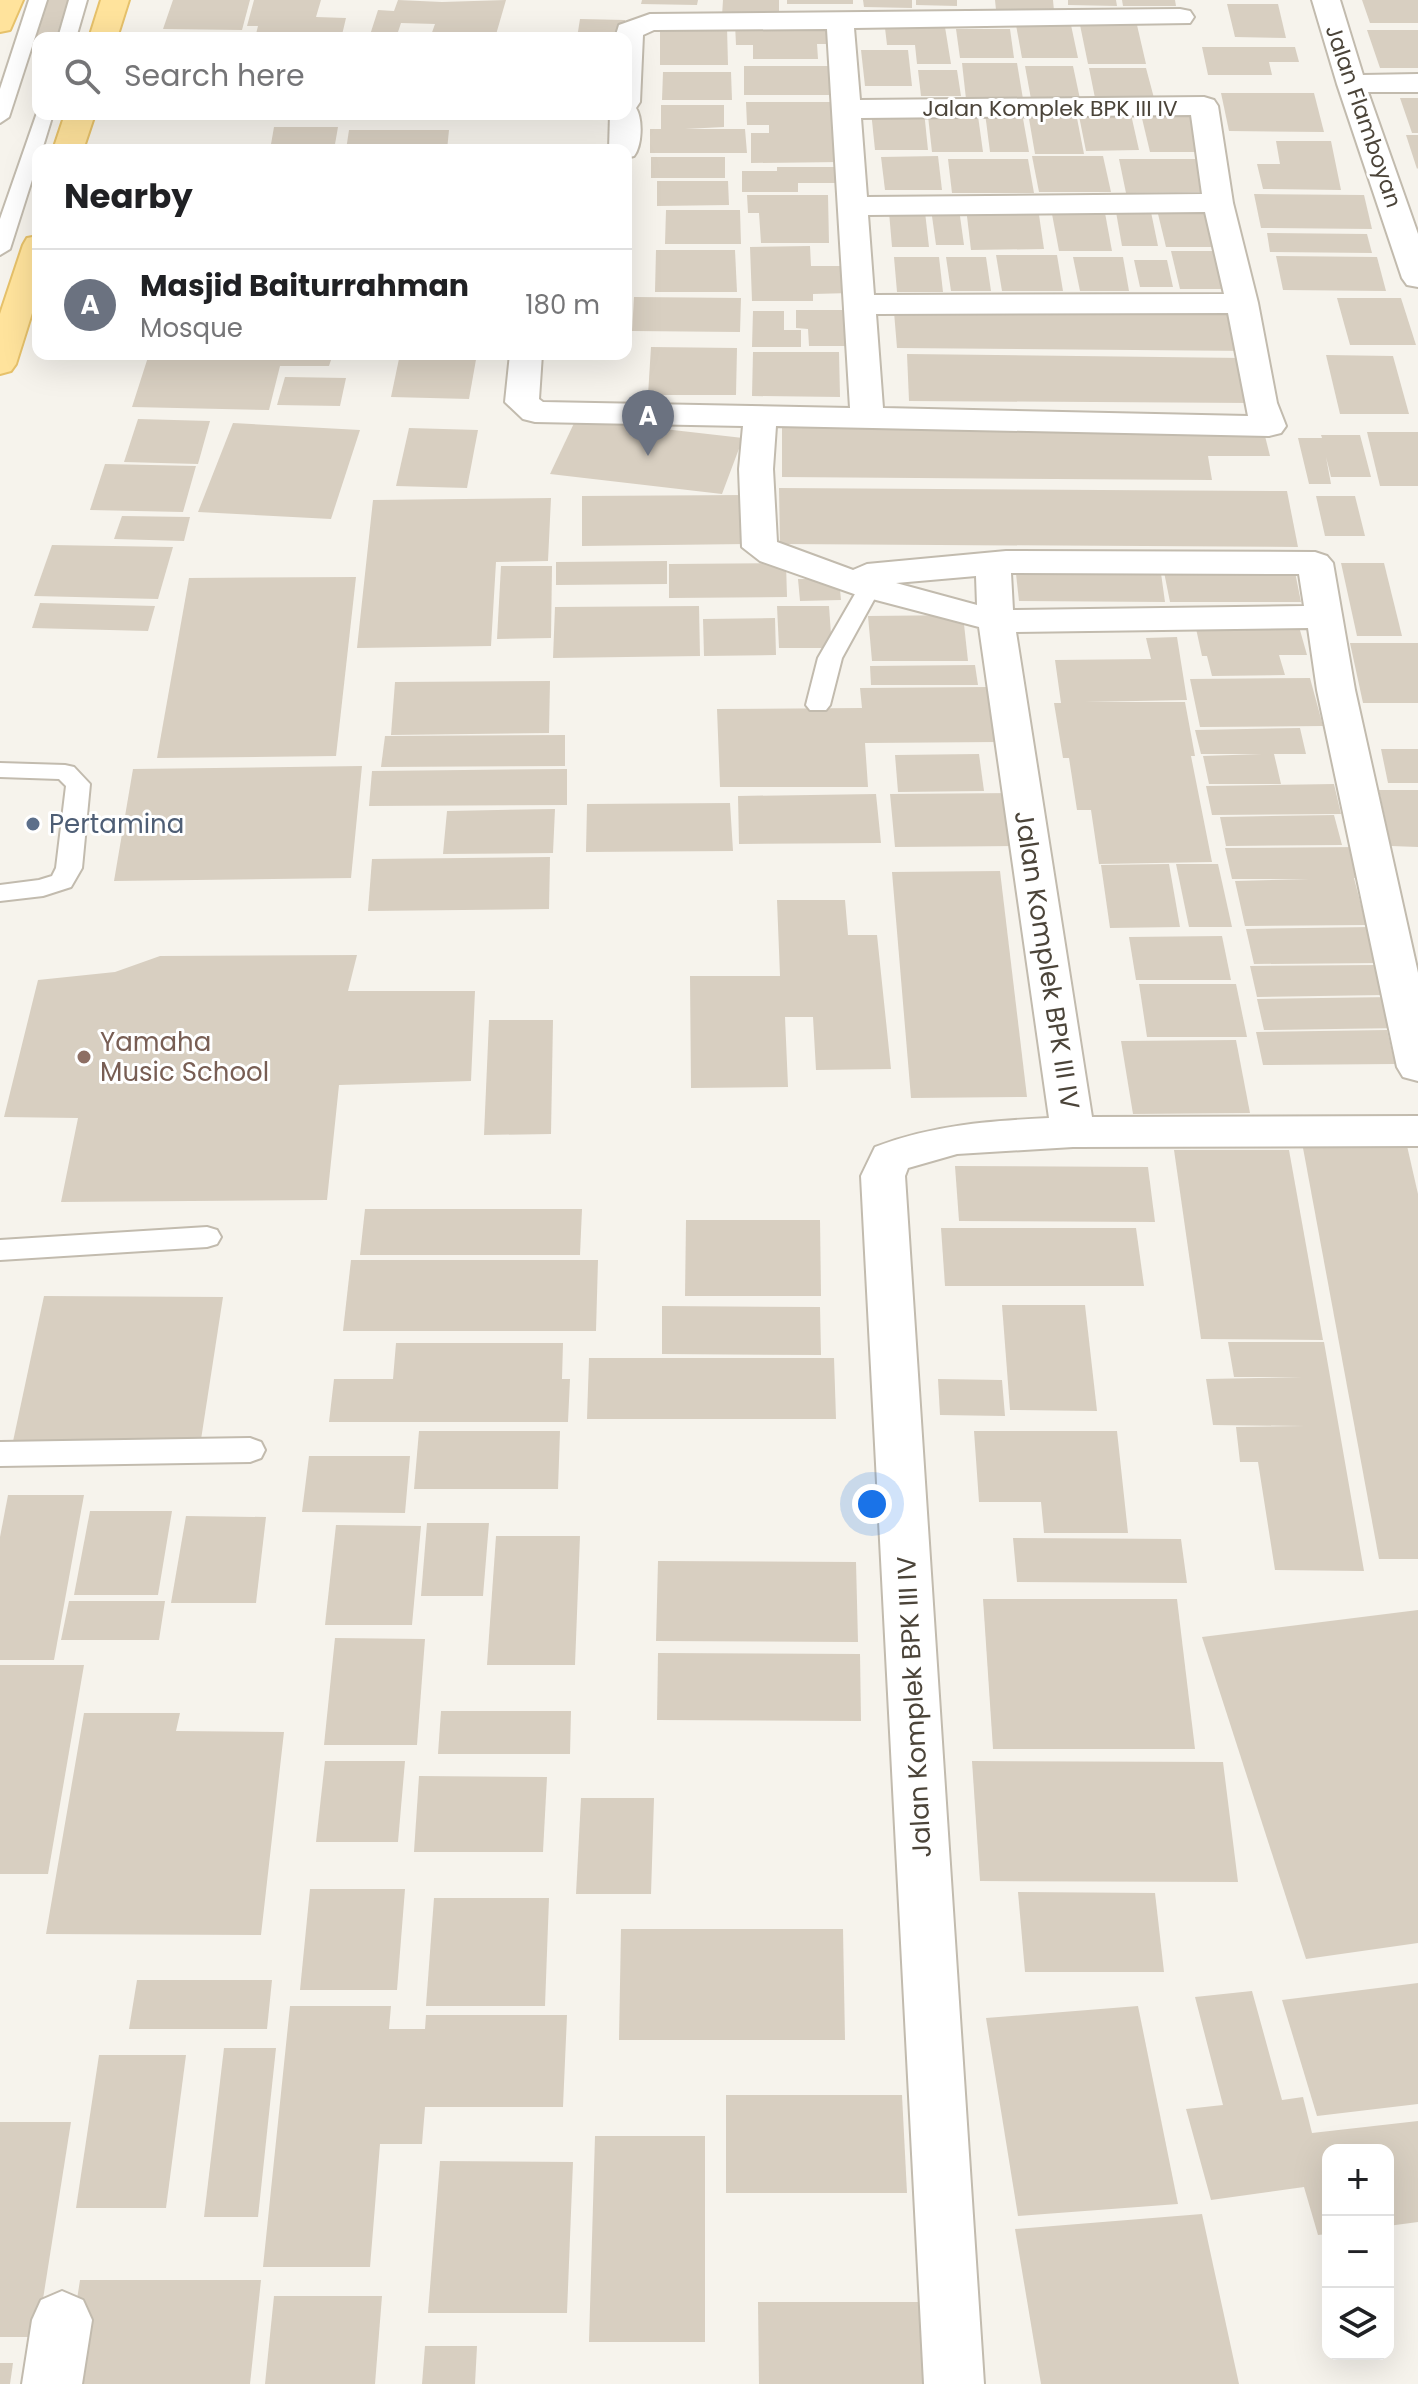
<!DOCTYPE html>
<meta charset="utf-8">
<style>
:root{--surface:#fff;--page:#f6f6f6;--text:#202124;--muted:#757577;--line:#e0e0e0;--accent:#fc3f1d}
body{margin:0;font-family:Poppins,sans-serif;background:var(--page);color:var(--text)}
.controls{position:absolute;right:24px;bottom:24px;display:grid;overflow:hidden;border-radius:16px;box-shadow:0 8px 32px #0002}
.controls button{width:72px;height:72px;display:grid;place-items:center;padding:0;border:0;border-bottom:2px solid var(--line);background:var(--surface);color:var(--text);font:40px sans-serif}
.you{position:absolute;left:872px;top:1504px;width:28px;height:28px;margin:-20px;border:6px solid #fff;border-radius:50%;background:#1a73e8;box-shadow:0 0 0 12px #1a73e833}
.badge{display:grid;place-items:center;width:52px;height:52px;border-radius:50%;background:var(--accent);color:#fff;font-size:26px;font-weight:700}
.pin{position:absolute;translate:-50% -66px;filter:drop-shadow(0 2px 4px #0008)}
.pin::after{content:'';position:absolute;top:42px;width:28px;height:24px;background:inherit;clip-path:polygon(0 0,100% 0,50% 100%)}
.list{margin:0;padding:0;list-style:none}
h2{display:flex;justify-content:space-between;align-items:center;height:104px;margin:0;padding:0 32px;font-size:34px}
h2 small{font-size:26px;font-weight:400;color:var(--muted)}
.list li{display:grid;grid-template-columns:52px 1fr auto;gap:24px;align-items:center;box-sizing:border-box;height:112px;padding:0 32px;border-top:2px solid var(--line)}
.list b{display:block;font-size:30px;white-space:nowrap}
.list p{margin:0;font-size:26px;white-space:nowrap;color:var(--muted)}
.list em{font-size:26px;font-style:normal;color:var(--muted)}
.icon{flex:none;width:44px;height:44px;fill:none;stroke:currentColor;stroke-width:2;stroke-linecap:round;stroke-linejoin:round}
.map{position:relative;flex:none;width:1418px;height:2384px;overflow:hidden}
.search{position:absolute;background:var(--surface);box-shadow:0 8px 32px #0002;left:32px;top:32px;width:600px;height:88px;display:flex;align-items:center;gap:20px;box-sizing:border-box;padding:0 28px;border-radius:16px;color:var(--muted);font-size:30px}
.panel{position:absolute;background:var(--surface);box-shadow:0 8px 32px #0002;left:32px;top:144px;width:600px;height:216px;border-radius:16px}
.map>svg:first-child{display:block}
.building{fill:#d8cfc1}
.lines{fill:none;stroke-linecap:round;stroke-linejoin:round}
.lane-casing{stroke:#c2bbae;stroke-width:4}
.street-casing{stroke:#c2bbae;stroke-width:4}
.primary-casing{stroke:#e6c16a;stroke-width:4}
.lane{fill:#fff;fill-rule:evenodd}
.street{fill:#fff;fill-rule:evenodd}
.primary{fill:#ffe39c;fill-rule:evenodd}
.service-dot{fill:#5c6f8a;stroke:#fff;stroke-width:3}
.education-dot{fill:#8d6e63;stroke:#fff;stroke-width:3}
.labels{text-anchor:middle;stroke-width:6;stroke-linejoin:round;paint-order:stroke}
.far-street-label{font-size:22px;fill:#4b4439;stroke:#fff}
.service-label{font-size:26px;fill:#4e5e75;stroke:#fff;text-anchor:start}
.street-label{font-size:26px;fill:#4b4439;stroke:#fff}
.education-label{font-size:26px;fill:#785e54;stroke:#fff;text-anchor:start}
</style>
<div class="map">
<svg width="1418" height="2384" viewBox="0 0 1418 2384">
<rect width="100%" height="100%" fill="#f6f3ec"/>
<g class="building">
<polygon points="46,0 74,0 63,38 34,39"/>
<polygon points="173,0 250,0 242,30 163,29"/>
<polygon points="254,0 321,0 316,17 346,18 342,35 256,34 258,26 247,26"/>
<polygon points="398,0 442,2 506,0 495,38 430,38 435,24 401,23 396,38 369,38 378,10 394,11"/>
<polygon points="642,0 698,0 697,5 641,4"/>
<polygon points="723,0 779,0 779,16 722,16"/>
<rect x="787" y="0" width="66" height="4"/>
<polygon points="863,0 912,0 912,8 864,7"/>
<polygon points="916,0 957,0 957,6 916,5"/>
<polygon points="995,0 1053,0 1054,11 996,10"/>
<polygon points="1068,0 1116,0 1117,6 1068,5"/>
<polygon points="1122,0 1175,0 1176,6 1123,6"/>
<polygon points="1362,0 1418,0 1418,23 1370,23"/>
<polygon points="1227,4 1278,4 1286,38 1235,37"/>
<polygon points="580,19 625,20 624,38 577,38"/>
<polygon points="735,24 834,24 836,44 817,44 818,59 753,59 753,45 736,45"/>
<polygon points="1016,25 1071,25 1078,58 1022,58"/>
<polygon points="1080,25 1137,25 1146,64 1088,64"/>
<polygon points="660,27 727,27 728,65 660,65"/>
<polygon points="914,27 945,27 951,64 917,64 915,45 887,45 885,28"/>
<polygon points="956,29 1010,29 1014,58 960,58"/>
<polygon points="1367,30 1418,30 1418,68 1380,68"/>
<polygon points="1202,47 1295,47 1299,62 1269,62 1272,75 1208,75"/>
<polygon points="861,50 908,50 912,86 865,86"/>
<polygon points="962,63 1017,63 1023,99 966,99"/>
<polygon points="744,66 833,66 835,95 744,95"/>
<polygon points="1025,66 1073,66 1080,99 1031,99"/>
<polygon points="1089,68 1146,68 1154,98 1095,98"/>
<polygon points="918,70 957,70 961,96 921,96"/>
<polygon points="663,72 731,72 732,100 662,100"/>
<polygon points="1221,93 1314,93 1324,132 1229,131"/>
<polygon points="1400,98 1418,98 1418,133 1412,133"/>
<polygon points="746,102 832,102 834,124 831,124 833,132 838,132 841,162 751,163 751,133 769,133 769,125 747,125"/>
<polygon points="661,105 724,105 724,127 685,129 745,129 747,153 650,153 650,129 661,129"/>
<polygon points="1130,110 1139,150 1086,151 1078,111"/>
<polygon points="1140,110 1198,110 1209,152 1150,152"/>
<polygon points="871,111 924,111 928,150 875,150"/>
<polygon points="985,113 1022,113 1029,152 990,152"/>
<polygon points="1028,113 1076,113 1084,154 1035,154"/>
<polygon points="928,116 978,116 983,152 932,152"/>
<polygon points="274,127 338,127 334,150 270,150"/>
<polygon points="349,130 449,130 447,150 346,150"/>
<polygon points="1406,135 1418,135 1418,168 1417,169"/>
<polygon points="1276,141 1331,141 1341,190 1263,189 1257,164 1280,164"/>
<polygon points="938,156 942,190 885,190 881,157"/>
<polygon points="1032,156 1103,156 1111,192 1039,192"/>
<rect x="651" y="157" width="74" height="21"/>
<polygon points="948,159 1028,159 1034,193 952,193"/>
<polygon points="1119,159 1198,159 1206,192 1126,193"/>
<polygon points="777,167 837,167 838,183 798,183 798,192 742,192 742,171 777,171"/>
<polygon points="657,181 728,181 729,205 657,206"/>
<polygon points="1254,194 1364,195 1372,229 1261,228"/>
<polygon points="747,195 828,195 829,243 761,243 759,213 748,213"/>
<polygon points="966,208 1038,208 1044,249 971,250"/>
<polygon points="931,209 959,209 964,245 936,245"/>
<polygon points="666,210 740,210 741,244 665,244"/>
<polygon points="889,212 925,212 929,247 892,247"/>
<polygon points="1116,212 1151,212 1158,246 1122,246"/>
<polygon points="1105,213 1112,251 1059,251 1052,214"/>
<polygon points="1158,214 1212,214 1220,247 1166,247"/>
<polygon points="1267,233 1367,234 1372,253 1270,252"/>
<polygon points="810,246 811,266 849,266 851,293 813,294 813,301 752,301 750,247"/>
<polygon points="656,250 735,250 737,292 655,292"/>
<polygon points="1171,251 1228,251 1237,289 1180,289"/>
<polygon points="996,255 1057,255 1063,291 1002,291"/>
<polygon points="1276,256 1377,257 1386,291 1283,290"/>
<polygon points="894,257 939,257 943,292 897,292"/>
<polygon points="946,257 986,257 991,291 951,291"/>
<polygon points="1073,257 1123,257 1129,291 1080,291"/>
<polygon points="1134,260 1167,260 1173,287 1140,287"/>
<polygon points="634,297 741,298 740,332 632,331"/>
<polygon points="1337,298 1401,298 1416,345 1350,345"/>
<polygon points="796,310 848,310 848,346 809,346 808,329 796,328"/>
<polygon points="753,311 784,311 784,330 801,330 801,347 752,347"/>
<polygon points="894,312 1244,315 1252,351 897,348"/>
<polygon points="651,347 737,348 736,395 648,395"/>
<polygon points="753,352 839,352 840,397 752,396"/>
<polygon points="149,354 333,354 329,366 280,366 269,410 132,407"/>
<polygon points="400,354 477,354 469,399 391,397"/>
<polygon points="907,354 1243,358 1252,403 909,401"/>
<polygon points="1326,355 1393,356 1409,414 1340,414"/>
<polygon points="285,377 346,378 340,406 277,405"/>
<polygon points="138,419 210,421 198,464 124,462"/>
<polygon points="576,419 743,438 722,494 550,474"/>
<polygon points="233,423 360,430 331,519 198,512"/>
<polygon points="782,424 1202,427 1204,435 1265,436 1270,456 1208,456 1212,480 782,477"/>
<polygon points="409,428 478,430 467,488 396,486"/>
<polygon points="1367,432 1418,432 1418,486 1380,486"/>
<polygon points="1321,435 1360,435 1371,477 1331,477 1326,457 1331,484 1309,484 1298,438 1322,438"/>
<polygon points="105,464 196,466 183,512 90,510"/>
<polygon points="779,488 1287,491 1298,547 780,544"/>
<polygon points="745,495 747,544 582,546 582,496"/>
<polygon points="1316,496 1355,496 1365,536 1325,536"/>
<polygon points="551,498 548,561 496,562 491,646 357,648 373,500"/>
<polygon points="122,516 190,517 184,541 114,539"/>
<polygon points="52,545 173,547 158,599 34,596"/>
<polygon points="667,561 667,584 556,585 556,562"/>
<polygon points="786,563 787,597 669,598 669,564"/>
<polygon points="1341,563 1384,563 1402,636 1357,636"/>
<polygon points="1015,565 1160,566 1165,602 1019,601"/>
<polygon points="501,566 552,566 551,638 497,639"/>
<polygon points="1163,567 1294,567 1301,602 1170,602"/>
<polygon points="356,577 336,756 157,758 189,578"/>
<polygon points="798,579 839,579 841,600 800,601"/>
<polygon points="40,603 155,606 148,631 32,628"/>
<polygon points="699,606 700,656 553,658 555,607"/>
<polygon points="777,606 829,606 832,648 779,648"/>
<polygon points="963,615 968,661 872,661 868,616"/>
<polygon points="775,618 776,655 704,656 703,619"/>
<polygon points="1298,623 1307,655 1279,655 1285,675 1212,676 1207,656 1202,656 1195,624"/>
<polygon points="1177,637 1187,700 1085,702 1185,702 1195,756 1191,756 1212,862 1099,864 1091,810 1077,810 1069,758 1063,758 1054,703 1061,703 1055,660 1151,659 1146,638"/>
<polygon points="1350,643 1418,643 1418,703 1363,703"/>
<polygon points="975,665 978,685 871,685 870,666"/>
<polygon points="1310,678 1323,726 1200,727 1190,679"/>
<polygon points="550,681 549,733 391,735 395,682"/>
<polygon points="990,687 998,742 865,743 868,787 720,787 717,709 862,708 860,688"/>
<polygon points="1300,728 1306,754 1274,754 1281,784 1209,784 1203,756 1262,754 1201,754 1195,730"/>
<polygon points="565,735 565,766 381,767 385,736"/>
<polygon points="1381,749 1418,749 1418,783 1388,783"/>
<polygon points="979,754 984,791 898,792 895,755"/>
<polygon points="362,766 351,878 114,881 133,769"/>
<polygon points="567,769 567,805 369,806 372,771"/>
<polygon points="1334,784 1341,814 1212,815 1206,786"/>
<polygon points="1379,790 1418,790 1418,847 1391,846"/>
<polygon points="1016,793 1023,846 895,847 890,794"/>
<polygon points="876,794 881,843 739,844 738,796"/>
<polygon points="730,803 733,851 586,852 587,804"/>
<polygon points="555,809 553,853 443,854 447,811"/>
<polygon points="1334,815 1342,845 1226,846 1220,817"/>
<polygon points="1361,847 1369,878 1354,878 1366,925 1245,926 1235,881 1309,879 1232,879 1225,848"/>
<polygon points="550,857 549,909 368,911 372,859"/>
<polygon points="1169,864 1180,927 1110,928 1101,865"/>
<polygon points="1176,864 1218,864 1232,927 1189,927"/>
<polygon points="1000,871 1027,1097 911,1098 892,872"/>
<polygon points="777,900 845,900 848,935 877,935 891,1069 816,1070 813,1017 785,1017 788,1087 691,1088 690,976 780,976"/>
<polygon points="1372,927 1382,963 1254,964 1246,929"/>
<polygon points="1222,936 1231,980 1136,980 1129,937"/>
<polygon points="357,955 348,991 475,991 471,1081 339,1085 327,1200 61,1202 78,1118 4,1117 38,980 115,972 160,956"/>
<polygon points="1376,965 1384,995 1257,997 1250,966"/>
<polygon points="1139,984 1236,984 1247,1037 1147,1037"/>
<polygon points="1393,997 1401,1028 1264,1030 1257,999"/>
<polygon points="489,1020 553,1020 551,1134 484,1135"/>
<polygon points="1387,1030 1395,1064 1263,1065 1256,1032"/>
<polygon points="1236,1040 1250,1113 1133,1114 1121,1041"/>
<polygon points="1301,1137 1405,1137 1418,1194 1418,1559 1379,1559"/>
<polygon points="1174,1150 1289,1150 1323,1340 1201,1339"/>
<polygon points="955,1166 1148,1167 1155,1222 959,1221"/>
<polygon points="365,1209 582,1209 580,1255 360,1255"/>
<polygon points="686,1220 820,1220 821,1296 685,1296"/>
<polygon points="941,1228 1136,1228 1144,1286 945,1286"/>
<polygon points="351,1260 598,1260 596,1331 343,1331"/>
<polygon points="44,1296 223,1297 200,1446 12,1446"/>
<polygon points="1002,1305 1085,1305 1097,1411 1010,1410"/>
<polygon points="662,1306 820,1307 821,1355 662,1354"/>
<polygon points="1228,1342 1324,1342 1364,1571 1275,1570 1258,1462 1240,1462 1236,1427 1305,1426 1213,1425 1206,1379 1302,1377 1234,1377"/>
<polygon points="396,1343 563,1343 562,1379 570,1379 568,1422 329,1422 334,1379 393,1379"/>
<polygon points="589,1358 834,1358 836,1419 587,1419"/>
<polygon points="938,1379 1002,1380 1005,1416 940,1415"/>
<polygon points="419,1431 560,1431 558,1489 414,1489"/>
<polygon points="974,1431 1117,1431 1128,1533 1044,1533 1041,1502 979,1502"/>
<polygon points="309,1456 410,1456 405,1513 302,1512"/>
<polygon points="8,1495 84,1495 54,1660 0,1660 0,1537"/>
<polygon points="90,1511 172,1511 158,1595 74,1595"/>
<polygon points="186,1516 266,1517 256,1603 171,1603"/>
<polygon points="427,1523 489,1523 483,1596 421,1596"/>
<polygon points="336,1525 421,1526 412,1625 325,1625"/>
<polygon points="496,1536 580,1536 575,1665 487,1665"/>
<polygon points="1013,1538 1181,1539 1187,1583 1017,1582"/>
<polygon points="658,1561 856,1562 858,1642 656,1641"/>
<polygon points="983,1599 1177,1599 1195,1749 993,1749"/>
<polygon points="69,1601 165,1601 159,1640 61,1640"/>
<polygon points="1418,1610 1418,1943 1306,1959 1202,1637"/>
<polygon points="335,1638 425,1639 417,1745 324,1745"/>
<polygon points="658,1653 860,1654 861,1721 657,1720"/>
<polygon points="0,1665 84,1665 48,1874 0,1874"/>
<polygon points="441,1711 571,1711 570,1754 438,1754"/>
<polygon points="84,1713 180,1713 176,1731 284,1732 261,1935 46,1934"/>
<polygon points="325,1761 405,1761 398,1842 316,1842"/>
<polygon points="972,1761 1223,1762 1238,1882 980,1881"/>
<polygon points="419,1776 547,1777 543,1852 414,1852"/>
<polygon points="581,1798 654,1798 651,1894 576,1894"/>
<polygon points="310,1889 405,1889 397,1990 300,1990"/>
<polygon points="1018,1892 1155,1893 1164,1972 1025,1972"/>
<polygon points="434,1898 549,1898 545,2006 426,2006"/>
<polygon points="621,1929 843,1929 845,2040 619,2040"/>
<polygon points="137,1980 272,1980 267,2029 129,2029"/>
<polygon points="1418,1983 1418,2104 1317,2116 1282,2000"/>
<polygon points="1252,1991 1282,2100 1303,2097 1312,2133 1418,2121 1418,2222 1388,2226 1388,2150 1328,2150 1328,2234 1318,2235 1304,2187 1211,2200 1186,2109 1223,2105 1195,1997"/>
<polygon points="290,2006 391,2006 389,2029 425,2029 426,2015 567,2015 563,2107 425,2107 422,2144 380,2144 370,2267 263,2267"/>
<polygon points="1138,2006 1178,2204 1018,2216 986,2018"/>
<polygon points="224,2048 276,2048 258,2217 204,2217"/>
<polygon points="99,2055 186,2055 166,2208 76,2208"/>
<polygon points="726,2095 902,2095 907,2193 726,2193"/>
<polygon points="0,2122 71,2122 37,2337 0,2337"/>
<polygon points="595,2136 705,2136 705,2342 589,2342"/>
<polygon points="440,2161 573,2162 567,2313 428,2313"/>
<polygon points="1202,2214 1239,2384 1041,2384 1015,2229"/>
<polygon points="80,2280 261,2280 250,2384 64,2384"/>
<polygon points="274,2296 382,2296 375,2384 265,2384"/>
<polygon points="758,2302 930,2302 934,2384 759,2384"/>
<polygon points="425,2346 477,2346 475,2384 422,2384"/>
<polygon points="0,2363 13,2363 10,2384 0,2384"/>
</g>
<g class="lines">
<g class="lane-casing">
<g id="lane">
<polygon points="29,0 47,0 9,117 0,123 0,89"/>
<polygon points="69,0 87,0 76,38 58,38"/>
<polygon points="38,110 38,114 53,114 42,150 38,150 38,161 10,249 0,255 0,219"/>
<polygon points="870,580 878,582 881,587 842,658 830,705 826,710 810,710 806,705 818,658 859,587 862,582"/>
<polygon points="0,763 65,765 74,767 90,784 82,868 71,887 43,896 0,901 0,885 39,880 52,876 56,868 66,786 59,779 0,777"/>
<polygon points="207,1227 217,1230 221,1237 217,1244 207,1247 0,1260 0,1240"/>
<polygon points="250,1438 261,1442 265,1450 261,1458 250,1462 0,1466 0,1442"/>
</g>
</g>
<g class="street-casing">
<g id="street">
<polygon points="1312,0 1340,0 1363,75 1418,74 1418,92 1368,92 1418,234 1418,287 1407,285 1402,278 1337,84"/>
<path d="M1180 9 1190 11 1194 17 1190 23 854 28 860 100 1204 97 1214 100 1218 106 1233 203 1258 303 1277 403 1286 426 1281 433 1269 436 776 426 773 469 777 542 853 570 867 564 1006 551 1315 552 1327 556 1333 563 1355 690 1418 973V1081L1403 1077 1397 1067 1317 690 1308 628 1016 632 1092 1117 1418 1116V1146L1073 1147 957 1154 908 1168 905 1176 984 2384H924L861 1176 875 1147C932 1125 989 1121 1049 1118L979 627 857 595 760 561 742 547 739 469 743 426 535 422 523 419 505 402 510 354H542L539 399 543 402 850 408 827 29 654 30 643 35 640 102 636 108C643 119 642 146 634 156L626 158V150H609L610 114H626V38H615L619 25 650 14ZM1191 115 1202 194 867 197 861 118ZM1205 212 1224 294 874 295 868 215ZM1228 313 1248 416 883 408 876 314ZM1011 573 1299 574 1304 606 1013 610ZM976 576 977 605 896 583Z"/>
<polygon points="62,2291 83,2300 92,2320 82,2384 22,2384 32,2320 41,2300"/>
</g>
</g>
<g class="primary-casing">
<g id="primary">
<polygon points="0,0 23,0 10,30 0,32"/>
<polygon points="101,0 129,0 117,38 89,38"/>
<polygon points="65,114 95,114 83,150 53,150"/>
<polygon points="38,236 38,294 16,364 11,371 0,374 0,314 23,245 27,238"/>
</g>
</g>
<use href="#lane" class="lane"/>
<use href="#street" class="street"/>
<use href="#primary" class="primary"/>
</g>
<circle class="service-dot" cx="33" cy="824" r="8"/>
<circle class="education-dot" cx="84" cy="1057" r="8"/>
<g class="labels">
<g class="far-street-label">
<text x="1050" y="116">Jalan Komplek BPK III IV</text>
<text transform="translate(1364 116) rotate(71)" y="8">Jalan Flamboyan</text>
</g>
<g class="service-label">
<text x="49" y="833">Pertamina</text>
</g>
<g class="street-label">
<text transform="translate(1047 960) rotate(81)" y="9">Jalan Komplek BPK III IV</text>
<text transform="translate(914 1707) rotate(-93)" y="9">Jalan Komplek BPK III IV</text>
</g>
<g class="education-label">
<text x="100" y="1051">Yamaha<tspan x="100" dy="30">Music School</tspan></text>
</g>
</g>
</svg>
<div class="controls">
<button>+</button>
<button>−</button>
<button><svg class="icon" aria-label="layers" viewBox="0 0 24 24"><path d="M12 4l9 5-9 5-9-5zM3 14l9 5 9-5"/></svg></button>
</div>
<div class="you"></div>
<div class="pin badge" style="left:648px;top:456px;background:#6b7280">A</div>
<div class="search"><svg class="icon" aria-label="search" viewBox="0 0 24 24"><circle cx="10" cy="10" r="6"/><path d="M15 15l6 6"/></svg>Search here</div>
<section class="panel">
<h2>Nearby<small></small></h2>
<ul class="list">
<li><span class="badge" style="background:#6b7280">A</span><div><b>Masjid Baiturrahman</b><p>Mosque</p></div><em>180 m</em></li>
</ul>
</section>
</div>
